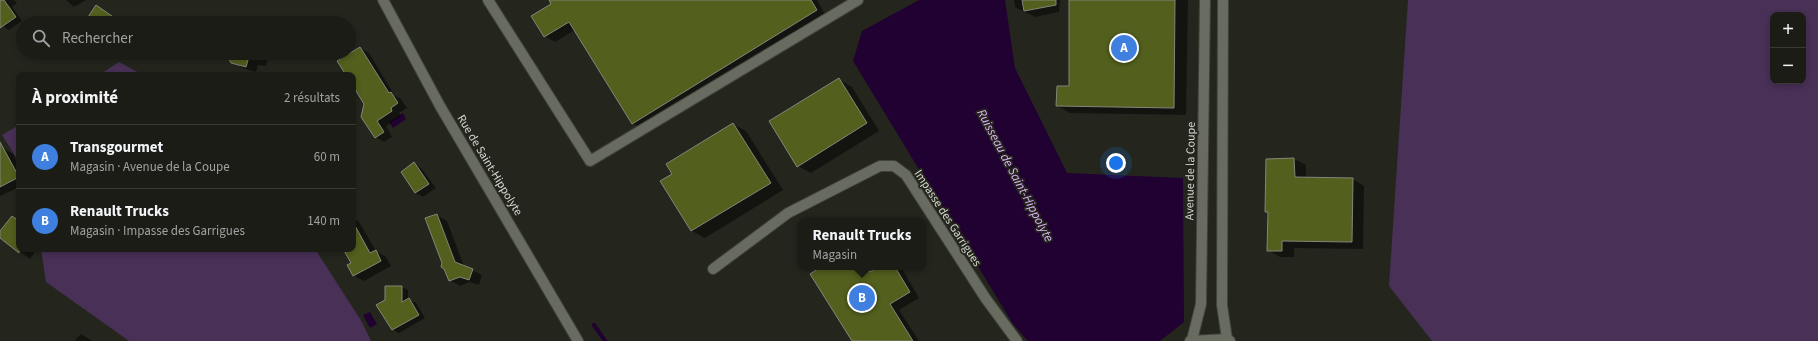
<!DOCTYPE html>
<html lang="fr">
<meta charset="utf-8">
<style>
:root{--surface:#1b1c16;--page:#24251f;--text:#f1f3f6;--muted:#a0a1a1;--line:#393a35;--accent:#2563eb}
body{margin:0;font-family:"Source Sans 3",sans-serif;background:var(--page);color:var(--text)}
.controls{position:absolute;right:12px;top:12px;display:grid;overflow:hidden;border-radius:8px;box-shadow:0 2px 6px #0003}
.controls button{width:36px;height:36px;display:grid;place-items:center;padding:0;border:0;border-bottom:1px solid var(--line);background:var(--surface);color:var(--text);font:20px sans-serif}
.you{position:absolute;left:1116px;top:163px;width:14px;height:14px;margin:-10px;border:3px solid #fff;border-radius:50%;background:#1a73e8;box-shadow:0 0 0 6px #1a73e833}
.badge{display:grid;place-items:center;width:26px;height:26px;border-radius:50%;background:var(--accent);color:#fff;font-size:13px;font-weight:700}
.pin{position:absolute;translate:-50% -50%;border:2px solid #fff;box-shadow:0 1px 4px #0006}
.popup{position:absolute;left:798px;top:218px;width:128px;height:52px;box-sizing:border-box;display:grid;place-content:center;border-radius:8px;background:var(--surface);filter:drop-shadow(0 1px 3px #0005);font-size:13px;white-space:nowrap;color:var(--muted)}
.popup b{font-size:15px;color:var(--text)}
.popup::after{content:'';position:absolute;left:50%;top:100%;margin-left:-8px;border:8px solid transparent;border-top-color:var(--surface)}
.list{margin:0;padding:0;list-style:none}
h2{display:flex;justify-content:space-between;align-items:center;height:52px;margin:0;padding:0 16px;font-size:17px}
h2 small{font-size:13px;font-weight:400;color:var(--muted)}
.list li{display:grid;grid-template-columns:26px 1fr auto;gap:12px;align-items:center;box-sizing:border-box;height:64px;padding:0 16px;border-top:1px solid var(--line)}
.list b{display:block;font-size:15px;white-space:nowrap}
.list p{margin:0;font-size:13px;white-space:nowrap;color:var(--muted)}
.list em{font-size:13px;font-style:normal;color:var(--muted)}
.icon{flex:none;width:22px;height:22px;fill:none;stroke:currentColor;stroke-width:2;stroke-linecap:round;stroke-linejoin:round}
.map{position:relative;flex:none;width:1818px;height:341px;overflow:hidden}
.search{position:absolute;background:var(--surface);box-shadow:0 2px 6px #0003;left:16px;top:16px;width:340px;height:44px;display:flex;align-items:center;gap:10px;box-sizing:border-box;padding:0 14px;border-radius:22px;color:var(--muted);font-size:15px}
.panel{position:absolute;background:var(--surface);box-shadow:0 2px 6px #0003;left:16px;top:72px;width:340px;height:180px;border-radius:8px}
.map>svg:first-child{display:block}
.green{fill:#483056;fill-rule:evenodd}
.water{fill:#210131}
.shadow{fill:#0007}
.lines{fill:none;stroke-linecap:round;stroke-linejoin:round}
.stream{stroke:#210131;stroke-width:4}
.building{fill:#525f1d;stroke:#83867b}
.minor-casing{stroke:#41433c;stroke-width:12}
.minor{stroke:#686b60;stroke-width:10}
.labels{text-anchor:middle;stroke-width:3.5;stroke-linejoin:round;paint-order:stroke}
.street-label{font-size:12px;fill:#d6d8d2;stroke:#24261d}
.water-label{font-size:13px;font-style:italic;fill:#e1b2fe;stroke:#24261d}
</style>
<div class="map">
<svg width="1818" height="341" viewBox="0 0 1818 341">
<rect width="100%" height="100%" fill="#24261d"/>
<g class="green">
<path d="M1408 0H1818V341H1432L1389 286ZM1773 15H1803V81H1773Z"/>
<polygon points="119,62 143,75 99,75"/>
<polygon points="19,125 19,162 2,135"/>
<polygon points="41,249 315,249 362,322 371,341 129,341 46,282"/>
</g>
<g class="water">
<polygon points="919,0 1005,0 1015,68 1067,173 1183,178 1184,322 1160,341 1028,341 1013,324 853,61 862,31"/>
<polygon points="403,113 406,119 393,128 389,122"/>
<polygon points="370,312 377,324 370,328 363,315"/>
</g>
<g class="shadow">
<polygon points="0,0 14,0 17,3 12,7 22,21 9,30 0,24"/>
<polygon points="66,0 86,0 74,7"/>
<polygon points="550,0 817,0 826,16 643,129 632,123 575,30 555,42 545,36 532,16 553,4"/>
<polygon points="1014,0 1060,0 1059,12 1035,17 1015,7"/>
<polygon points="1070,0 1188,0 1186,115 1070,113 1057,106 1070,87"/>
<polygon points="360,48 369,53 395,96 400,98 407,108 399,113 401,116 386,126 392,137 384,142 375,137 365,104 353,84 353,75 347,75"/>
<polygon points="224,53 260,53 268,59 266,66 258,65 256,72 242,68 232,62 228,55"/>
<polygon points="839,79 852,87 879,131 811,173 798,166"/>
<polygon points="733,124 746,131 783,190 705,238 692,231 673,174"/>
<polygon points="3,148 13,154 19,166 19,187 0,196 0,149"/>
<polygon points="1294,159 1306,165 1306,178 1353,179 1364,186 1363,249 1294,248 1294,257 1280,257 1268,250 1269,213 1266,211"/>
<polygon points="414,164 421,168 436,188 423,197 416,193 402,172"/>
<polygon points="437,215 447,221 464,266 482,275 479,285 470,282 460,286 450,280 443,263"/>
<polygon points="12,217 19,221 19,249 37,249 30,259 0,237 0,233"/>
<polygon points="353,218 359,222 376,251 386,257 391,266 364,281 354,276 348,266 352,264 344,249 353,249"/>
<polygon points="823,267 872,267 874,270 879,267 901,267 919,298 899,310 919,341 853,341"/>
<polygon points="402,287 408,290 408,299 416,303 425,318 399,333 392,329 386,300"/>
<polygon points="81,334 91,340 92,341 77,341 75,340"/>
</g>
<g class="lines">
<polyline class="stream" points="594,325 605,341"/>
</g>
<g class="building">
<polygon points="0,0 4,0 16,17 0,28"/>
<polygon points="549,0 811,0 817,10 632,124 569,22 544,37 531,16 551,4"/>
<polygon points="1022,0 1056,0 1056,5 1024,11"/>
<polygon points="1069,0 1175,0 1174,108 1056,106 1057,86 1069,86"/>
<polygon points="96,5 122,23 84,23"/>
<polygon points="360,47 389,93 391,92 398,103 391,108 392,111 377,121 384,132 375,138 361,117 364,104 353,86 353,75 346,75 337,61"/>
<polygon points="226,53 250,53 246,67 231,63"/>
<polygon points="839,78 867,123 797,167 769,121"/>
<polygon points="733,123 771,183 691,231 660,181 672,174 666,164"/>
<polygon points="0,142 19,177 0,187"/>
<polygon points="1294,158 1295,177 1353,178 1352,242 1282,241 1282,251 1267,251 1268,212 1265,212 1266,159"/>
<polygon points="414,162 429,184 415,193 401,172"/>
<polygon points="437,214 455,262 473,269 469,280 460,277 449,281 444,269 441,267 442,263 425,218"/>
<polygon points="12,216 19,221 19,253 0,238 0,231"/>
<polygon points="353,222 370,253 376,250 381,261 353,276 347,265 351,263 343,249 353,249"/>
<polygon points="821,267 867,267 870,272 877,267 895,267 910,292 890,304 913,341 852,341 810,274"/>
<polygon points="385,286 402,286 402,302 409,298 419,315 392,330 376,305 385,300"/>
</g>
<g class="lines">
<g class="minor-casing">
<g id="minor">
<polyline points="383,0 440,106 578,341"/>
<polyline points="488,0 590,161 858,0"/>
<polyline points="1223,0 1222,305 1227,339"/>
<polyline points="713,269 788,213 880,166 894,166 906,175 986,299 1017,341"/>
<polyline points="1192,340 1201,304 1205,0"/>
<polyline points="1190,341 1227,339 1230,341"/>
</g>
</g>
<use href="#minor" class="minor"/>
</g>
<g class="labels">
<g class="street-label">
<text transform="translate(490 165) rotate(59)" y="4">Rue de Saint-Hippolyte</text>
<text transform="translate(1190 171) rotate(-89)" y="4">Avenue de la Coupe</text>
<text transform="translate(948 218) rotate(57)" y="4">Impasse des Garrigues</text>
</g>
<g class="water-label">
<text transform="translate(1016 175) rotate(62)" y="5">Ruisseau de Saint-Hippolyte</text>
</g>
</g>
</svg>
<div class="controls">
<button>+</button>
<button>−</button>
</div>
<div class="you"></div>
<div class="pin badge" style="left:1124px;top:48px;background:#3f7fe0">A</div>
<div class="pin badge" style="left:862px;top:298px;background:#3f7fe0">B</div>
<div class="popup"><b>Renault Trucks</b>Magasin</div>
<div class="search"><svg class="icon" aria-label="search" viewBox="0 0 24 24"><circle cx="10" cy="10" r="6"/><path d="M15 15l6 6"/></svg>Rechercher</div>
<section class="panel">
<h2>À proximité<small>2 résultats</small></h2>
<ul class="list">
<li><span class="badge" style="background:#3f7fe0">A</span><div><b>Transgourmet</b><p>Magasin · Avenue de la Coupe</p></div><em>60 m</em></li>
<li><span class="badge" style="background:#3f7fe0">B</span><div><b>Renault Trucks</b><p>Magasin · Impasse des Garrigues</p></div><em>140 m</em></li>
</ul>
</section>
</div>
